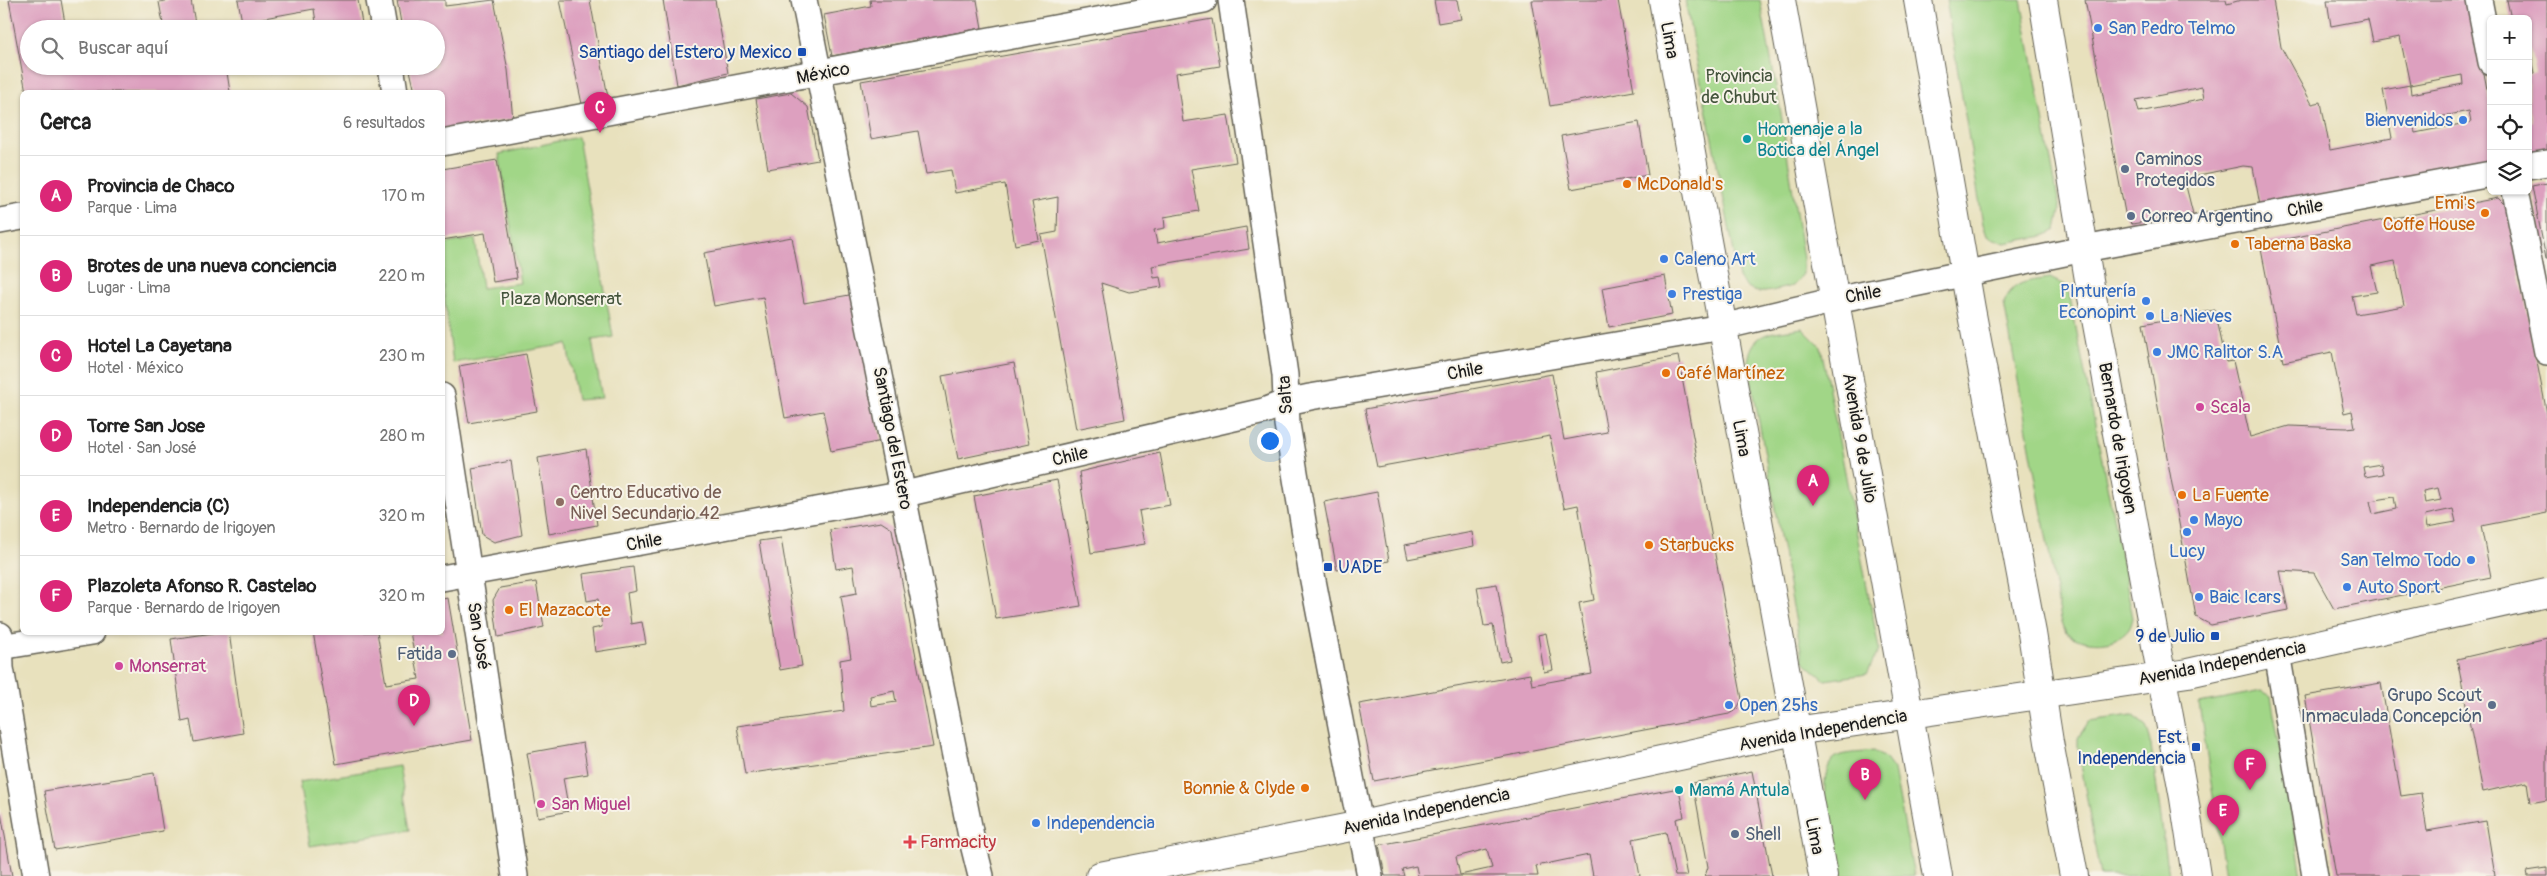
<!DOCTYPE html>
<html lang="es">
<meta charset="utf-8">
<style>
:root{--surface:#fff;--page:#f2f2f2;--text:#222;--muted:#767676;--line:#e0e0e0;--accent:#db2777}
body{margin:0;font-family:Pangolin,sans-serif;background:var(--page);color:var(--text)}
.controls{position:absolute;right:15px;top:15px;display:grid;overflow:hidden;border-radius:8px;box-shadow:0 1px 4px #0004}
.controls button{width:45px;height:45px;display:grid;place-items:center;padding:0;border:0;border-bottom:1px solid var(--line);background:var(--surface);color:var(--text);font:25px sans-serif}
.you{position:absolute;left:1269px;top:440px;width:18px;height:18px;margin:-12px;border:4px solid #fff;border-radius:50%;background:#1a73e8;box-shadow:0 0 0 8px #1a73e833}
.badge{display:grid;place-items:center;width:32px;height:32px;border-radius:50%;background:var(--accent);color:#fff;font-size:16px;font-weight:700}
.pin{position:absolute;translate:-50% -41px;filter:drop-shadow(0 1px 2px #0008)}
.pin::after{content:'';position:absolute;top:26px;width:18px;height:15px;background:inherit;clip-path:polygon(0 0,100% 0,50% 100%)}
.list{margin:0;padding:0;list-style:none}
h2{display:flex;justify-content:space-between;align-items:center;height:65px;margin:0;padding:0 20px;font-size:21px}
h2 small{font-size:16px;font-weight:400;color:var(--muted)}
.list li{display:grid;grid-template-columns:32px 1fr auto;gap:15px;align-items:center;box-sizing:border-box;height:80px;padding:0 20px;border-top:1px solid var(--line)}
.list b{display:block;font-size:19px;white-space:nowrap}
.list p{margin:0;font-size:16px;white-space:nowrap;color:var(--muted)}
.list em{font-size:16px;font-style:normal;color:var(--muted)}
.icon{flex:none;width:28px;height:28px;fill:none;stroke:currentColor;stroke-width:2;stroke-linecap:round;stroke-linejoin:round}
.map{position:relative;flex:none;width:2547px;height:876px;overflow:hidden}
.search{position:absolute;background:var(--surface);box-shadow:0 1px 4px #0004;left:20px;top:20px;width:425px;height:55px;display:flex;align-items:center;gap:12px;box-sizing:border-box;padding:0 18px;border-radius:28px;color:var(--muted);font-size:19px}
.panel{position:absolute;background:var(--surface);box-shadow:0 1px 4px #0004;left:20px;top:90px;width:425px;height:545px;border-radius:8px}
.map>svg:first-child{display:block}
.green{fill:#a1d687;stroke:#5e7952}
.building{fill:#dda0bf;fill-rule:evenodd}
.lines{fill:none;stroke-linecap:round;stroke-linejoin:round}
.minor-casing{stroke:#636154;stroke-width:28}
.tertiary-casing{stroke:#636154;stroke-width:30}
.primary-casing{stroke:#636154;stroke-width:30}
.trunk-casing{stroke:#636154;stroke-width:30}
.minor{stroke:#fff;stroke-width:25}
.tertiary{stroke:#fff;stroke-width:28}
.primary{stroke:#fff;stroke-width:28}
.trunk{stroke:#fff;stroke-width:28}
.shop-dot{fill:#3f7fe0;stroke:#f7f3e8;stroke-width:2}
.transit-dot{fill:#1a4fb4;stroke:#f7f3e8;stroke-width:2}
.culture-dot{fill:#0f9aa8;stroke:#f7f3e8;stroke-width:2}
.service-dot{fill:#5c6f8a;stroke:#f7f3e8;stroke-width:2}
.food-dot{fill:#e8710a;stroke:#f7f3e8;stroke-width:2}
.hotel-dot{fill:#d1479c;stroke:#f7f3e8;stroke-width:2}
.education-dot{fill:#8d6e63;stroke:#f7f3e8;stroke-width:2}
.health-dot{fill:#e0444e;stroke:#f7f3e8;stroke-width:2}
.labels{text-anchor:middle;stroke-width:4;stroke-linejoin:round;paint-order:stroke}
.shop-label{font-size:18px;fill:#366cbe;stroke:#f7f3e8;text-anchor:start}
.street-label{font-size:18px;fill:#1c1c1c;stroke:#f7f3e8}
.transit-label{font-size:18px;fill:#164399;stroke:#f7f3e8;text-anchor:end}
.park-label{font-size:18px;fill:#44543c;stroke:#f7f3e8}
.culture-label{font-size:18px;fill:#0d838f;stroke:#f7f3e8;text-anchor:start}
.service-label{font-size:18px;fill:#4e5e75;stroke:#f7f3e8;text-anchor:start}
.food-label{font-size:18px;fill:#c56008;stroke:#f7f3e8;text-anchor:start}
.hotel-label{font-size:18px;fill:#b23c85;stroke:#f7f3e8;text-anchor:start}
.education-label{font-size:18px;fill:#785e54;stroke:#f7f3e8;text-anchor:start}
.health-label{font-size:18px;fill:#be3a42;stroke:#f7f3e8;text-anchor:start}
</style>
<div class="map">
<svg width="2547" height="876" viewBox="0 0 2547 876">
<rect width="100%" height="100%" fill="#f7f3e8"/>
<filter id="ink" filterUnits="userSpaceOnUse"><feTurbulence type="fractalNoise" baseFrequency=".02" numOctaves="2"/><feDisplacementMap in="SourceGraphic" scale="10" xChannelSelector="R" yChannelSelector="G"/><feConvolveMatrix kernelMatrix="1 2 1 2 8 2 1 2 1" color-interpolation-filters="sRGB"/></filter>
<filter id="wash" filterUnits="userSpaceOnUse"><feTurbulence type="fractalNoise" baseFrequency=".0096" numOctaves="4" result="noise"/><feDisplacementMap in="SourceGraphic" scale="20" xChannelSelector="R" yChannelSelector="G"/><feGaussianBlur stdDeviation="1.12" result="paint"/><feColorMatrix in="noise" values="0 0 0 0 0 0 0 0 0 0 0 0 0 0 0 0 0 1.4 0 .05"/><feComposite in="paint" operator="in"/></filter>
<g filter="url(#wash)">
<rect width="100%" height="100%" fill="#e8e1bd"/>
<g class="green">
<path d="M1685 0H1760L1781 113 1803 259V274L1793 286C1771 290 1753 301 1739 278Z"/>
<polygon points="1946,0 2021,0 2060,210 2056,230 2044,236 2005,243 1987,236 1983,224"/>
<polygon points="578,137 613,337 592,340 602,398 577,400 567,344 453,363 443,288 442,244 475,239 482,288 520,283 499,154"/>
<path d="M2050 278 2068 287 2133 618C2132 621 2131 627 2129 629 2115 648 2082 645 2066 633L2061 619 2004 303C2013 280 2027 282 2050 278Z"/>
<path d="M1802 328 1821 347 1879 649 1867 674 1825 680 1803 661 1748 362C1752 329 1774 333 1802 328Z"/>
<polygon points="2262,691 2271,696 2302,876 2225,876 2199,703"/>
<polygon points="2132,715 2146,726 2150,738 2169,876 2100,876 2078,747 2078,738 2089,721"/>
<path d="M1873 751 1886 759 1894 770 1914 876H1838C1834 851 1810 769 1838 756 1848 752 1863 753 1873 751Z"/>
<polygon points="399,766 410,830 310,846 299,782"/>
</g>
<g id="blocks">
<g class="building">
<polygon points="9,0 61,0 66,29 29,29 29,66 226,66 230,92 26,92"/>
<polygon points="171,0 191,0 196,29 164,29 159,2"/>
<polygon points="238,0 358,0 363,29 317,29 314,9 242,22"/>
<polygon points="397,0 445,0 445,6 494,0 508,70 513,119 442,130 442,92 415,92 409,66 436,66 436,29 402,29"/>
<polygon points="560,0 590,0 608,97 582,104"/>
<polygon points="663,0 715,0 728,73 677,85"/>
<polygon points="870,0 977,0 982,28 832,56 824,15 871,6"/>
<polygon points="1434,0 1457,0 1461,19 1438,23"/>
<polygon points="1532,0 1618,0 1634,91 1550,106"/>
<path d="M2085 0H2226L2227 4 2241 0H2273L2281 47 2312 104 2321 102 2330 150 2392 138 2383 90 2410 85 2400 37 2373 42 2368 19 2331 26 2327 0H2470L2491 110V164L2261 211 2253 167 2243 166 2184 178 2193 214 2132 224 2126 218ZM2462 75 2463 84 2411 94 2410 85ZM2202 87 2204 99 2139 112 2136 100ZM2469 111 2471 122 2415 133 2413 122Z"/>
<polygon points="2507,0 2547,0 2547,157 2528,156 2528,122 2532,121 2528,102 2528,75 2535,73 2528,40 2528,19 2511,19"/>
<polygon points="1212,19 1220,66 1176,73 1183,122 1228,115 1236,162 1191,169 1199,211 1164,217 1165,228 1154,230 1157,243 1246,227 1249,249 1152,266 1154,278 1160,277 1162,287 1129,292 1101,283 1125,419 1076,429 1041,235 1057,232 1058,197 1032,202 1039,240 1015,245 1005,184 955,193 951,170 926,174 918,131 871,139 861,81"/>
<polygon points="324,66 349,66 349,67 325,72"/>
<polygon points="791,93 808,107 818,160 768,169 756,99"/>
<polygon points="1639,122 1648,175 1571,189 1561,136"/>
<polygon points="497,160 517,278 493,282 485,233 442,240 442,169"/>
<polygon points="2547,183 2547,259 2546,259 2532,186"/>
<path d="M2498 198 2507 207 2547 414V513L2481 526 2491 577 2334 609 2314 573 2280 571 2288 610 2211 625 2196 617 2143 324 2215 310 2226 362 2233 361 2250 437 2289 426 2347 428 2355 427 2352 411 2344 413 2332 352 2283 362 2260 244ZM2395 261 2404 306 2356 314 2352 296 2377 292 2371 266ZM2381 464 2383 474 2365 477 2363 467ZM2438 488 2441 500 2425 503 2423 491ZM2394 497 2396 509 2373 514 2370 501ZM2453 509 2456 522 2427 527 2425 515Z"/>
<polygon points="792,237 804,303 855,294 882,441 831,451 823,411 785,418 763,297 714,306 704,253"/>
<polygon points="1665,276 1672,315 1609,327 1602,288"/>
<polygon points="526,354 537,411 469,423 459,366"/>
<polygon points="1678,356 1742,699 1737,709 1729,714 1374,781 1359,704 1530,674 1532,685 1592,674 1579,603 1594,600 1578,505 1564,508 1550,436 1377,467 1365,409 1552,374 1564,440 1607,432 1596,372"/>
<polygon points="1014,363 1029,444 958,459 942,376"/>
<polygon points="586,449 597,525 549,534 538,458"/>
<polygon points="1160,453 1170,505 1139,511 1145,544 1091,553 1079,472"/>
<polygon points="511,461 522,535 494,542 482,535 472,468"/>
<polygon points="1057,480 1081,606 996,619 974,496"/>
<polygon points="1377,492 1389,561 1337,570 1324,502"/>
<path d="M881 522 892 529 933 747 745 774 737 726 844 711 840 660 851 658 841 596 857 593 853 566 836 569 830 530ZM894 691 896 702 871 706 870 696Z"/>
<polygon points="1472,532 1474,546 1408,559 1405,545"/>
<polygon points="781,538 802,666 780,670 759,541"/>
<polygon points="633,567 636,591 627,593 631,624 642,622 646,644 595,652 592,629 602,627 598,599 587,601 583,574"/>
<polygon points="536,582 544,627 498,637 493,600 500,588"/>
<polygon points="1497,584 1510,660 1500,662 1493,625 1484,626 1477,587"/>
<polygon points="448,598 472,740 336,764 313,632 377,632 386,684 419,679 410,632 442,632 442,599"/>
<polygon points="220,632 229,632 243,733 194,742 190,720 182,722 171,639"/>
<polygon points="1546,633 1553,670 1544,672 1538,635"/>
<polygon points="2547,638 2547,800 2530,803 2527,782 2483,792 2457,659"/>
<polygon points="2381,683 2401,796 2421,793 2427,831 2486,821 2495,876 2336,876 2305,696"/>
<polygon points="583,743 588,774 563,778 569,811 538,817 527,753"/>
<polygon points="1752,771 1772,876 1705,876 1708,867 1693,783"/>
<polygon points="154,773 163,831 55,850 44,791"/>
<path d="M1679 788 1684 817 1676 819 1687 876H1675L1666 832 1633 839 1640 876H1593L1589 855 1536 866 1538 876H1418L1416 866 1402 869 1404 876H1385L1379 845ZM1487 849 1492 868 1460 875 1456 857Z"/>
<polygon points="0,813 1,813 12,876 0,876"/>
<polygon points="2547,868 2547,876 2528,876 2527,871"/>
</g>
</g>
</g>
<g filter="url(#ink)">
<use href="#blocks" fill-opacity="0" stroke="#636154" stroke-width="1"/>
<g class="lines">
<g class="minor-casing">
<g id="minor">
<polyline points="379,0 384,29"/>
<polyline points="804,0 971,836 981,876"/>
<polyline points="1231,0 1285,375 1287,424 1311,570 1370,876"/>
<polyline points="2479,0 2491,62"/>
<polyline points="391,66 395,92"/>
<polyline points="442,143 1204,0"/>
<polyline points="2528,166 2547,163"/>
<polyline points="2515,191 2547,352"/>
<polyline points="0,221 22,217"/>
<polyline points="442,396 515,876"/>
<polyline points="442,578 905,494 1264,411 1287,402 1310,397 1722,327 1836,300 2084,249 2491,174"/>
<polyline points="0,635 1,668 36,876"/>
<polyline points="0,647 92,632"/>
<polyline points="2277,653 2315,876"/>
</g>
</g>
<g class="tertiary-casing">
<g id="tertiary">
<polyline points="1663,0 1823,876"/>
<polyline points="2043,0 2090,286 2184,798 2196,876"/>
</g>
</g>
<g class="primary-casing">
<polyline id="primary" points="1100,876 1361,825 1795,731 2188,673 2547,593"/>
</g>
<g class="trunk-casing">
<g id="trunk">
<polyline points="1781,0 1938,876"/>
<polyline points="1918,0 1971,309 2032,633 2049,742 2074,876"/>
</g>
</g>
<use href="#minor" class="minor"/>
<use href="#tertiary" class="tertiary"/>
<use href="#primary" class="primary"/>
<use href="#trunk" class="trunk"/>
</g>
</g>
<g class="shop-dot">
<circle cx="2098" cy="28" r="5"/>
<circle cx="2463" cy="120" r="5"/>
<circle cx="1664" cy="259" r="5"/>
<circle cx="1672" cy="294" r="5"/>
<circle cx="2146" cy="301" r="5"/>
<circle cx="2150" cy="316" r="5"/>
<circle cx="2157" cy="352" r="5"/>
<circle cx="2194" cy="520" r="5"/>
<circle cx="2187" cy="532" r="5"/>
<circle cx="2471" cy="560" r="5"/>
<circle cx="2347" cy="587" r="5"/>
<circle cx="2199" cy="597" r="5"/>
<circle cx="1729" cy="705" r="5"/>
<circle cx="1036" cy="823" r="5"/>
</g>
<g class="transit-dot">
<rect x="797" y="47" width="10" height="10" rx="2.5"/>
<rect x="1323" y="562" width="10" height="10" rx="2.5"/>
<rect x="2210" y="631" width="10" height="10" rx="2.5"/>
<rect x="2191" y="742" width="10" height="10" rx="2.5"/>
</g>
<g class="culture-dot">
<circle cx="1747" cy="139" r="5"/>
<circle cx="1679" cy="790" r="5"/>
</g>
<g class="service-dot">
<circle cx="2125" cy="169" r="5"/>
<circle cx="2131" cy="216" r="5"/>
<circle cx="452" cy="654" r="5"/>
<circle cx="2492" cy="705" r="5"/>
<circle cx="1735" cy="834" r="5"/>
</g>
<g class="food-dot">
<circle cx="1627" cy="184" r="5"/>
<circle cx="2485" cy="213" r="5"/>
<circle cx="2235" cy="244" r="5"/>
<circle cx="1666" cy="373" r="5"/>
<circle cx="2182" cy="495" r="5"/>
<circle cx="1649" cy="545" r="5"/>
<circle cx="509" cy="610" r="5"/>
<circle cx="1305" cy="788" r="5"/>
</g>
<g class="hotel-dot">
<circle cx="2200" cy="407" r="5"/>
<circle cx="119" cy="666" r="5"/>
<circle cx="541" cy="804" r="5"/>
</g>
<circle class="education-dot" cx="560" cy="502" r="5"/>
<path class="health-dot" d="M907.5 834.5h5v5h5v5h-5v5h-5v-5h-5v-5h5z"/>
<g class="labels">
<g class="shop-label">
<text x="2108" y="34">San Pedro Telmo</text>
<text x="2453" y="126" text-anchor="end">Bienvenidos</text>
<text x="1674" y="265">Caleno Art</text>
<text x="2136" y="297" text-anchor="end">PInturería<tspan x="2136" dy="21">Econopint</tspan></text>
<text x="1682" y="300">Prestiga</text>
<text x="2160" y="322">La Nieves</text>
<text x="2167" y="358">JMC Ralitor S.A</text>
<text x="2204" y="526">Mayo</text>
<text x="2187" y="557" text-anchor="middle">Lucy</text>
<text x="2461" y="566" text-anchor="end">San Telmo Todo</text>
<text x="2357" y="593">Auto Sport</text>
<text x="2209" y="603">Baic Icars</text>
<text x="1739" y="711">Open 25hs</text>
<text x="1046" y="829">Independencia</text>
</g>
<g class="street-label">
<text transform="translate(1670 40) rotate(80)" y="6">Lima</text>
<text transform="translate(823 73) rotate(-11)" y="6">México</text>
<text transform="translate(2305 208) rotate(-10)" y="6">Chile</text>
<text transform="translate(1863 294) rotate(-11)" y="6">Chile</text>
<text transform="translate(1465 371) rotate(-10)" y="6">Chile</text>
<text transform="translate(1285 395) rotate(-94)" y="6">Salta</text>
<text transform="translate(893 438) rotate(79)" y="6">Santiago del Estero</text>
<text transform="translate(1742 438) rotate(80)" y="6">Lima</text>
<text transform="translate(1860 438) rotate(80)" y="6">Avenida 9 de Julio</text>
<text transform="translate(2118 438) rotate(80)" y="6">Bernardo de Irigoyen</text>
<text transform="translate(1070 456) rotate(-13)" y="6">Chile</text>
<text transform="translate(644 542) rotate(-10)" y="6">Chile</text>
<text transform="translate(479 636) rotate(81)" y="6">San José</text>
<text transform="translate(2222 663) rotate(-11)" y="6">Avenida Independencia</text>
<text transform="translate(1823 730) rotate(-10)" y="6">Avenida Independencia</text>
<text transform="translate(1426 811) rotate(-12)" y="6">Avenida Independencia</text>
<text transform="translate(1815 836) rotate(79)" y="6">Lima</text>
</g>
<g class="transit-label">
<text x="792" y="58">Santiago del Estero y Mexico</text>
<text x="1338" y="573" text-anchor="start">UADE</text>
<text x="2205" y="642">9 de Julio</text>
<text x="2186" y="743">Est.<tspan x="2186" dy="21">Independencia</tspan></text>
</g>
<g class="park-label">
<text x="1739" y="82">Provincia<tspan x="1739" dy="21">de Chubut</tspan></text>
<text x="561" y="305">Plaza Monserrat</text>
</g>
<g class="culture-label">
<text x="1757" y="135">Homenaje a la<tspan x="1757" dy="21">Botica del Ángel</tspan></text>
<text x="1689" y="796">Mamá Antula</text>
</g>
<g class="service-label">
<text x="2135" y="165">Caminos<tspan x="2135" dy="21">Protegidos</tspan></text>
<text x="2141" y="222">Correo Argentino</text>
<text x="442" y="660" text-anchor="end">Fatida</text>
<text x="2482" y="701" text-anchor="end">Grupo Scout<tspan x="2482" dy="21">Inmaculada Concepción</tspan></text>
<text x="1745" y="840">Shell</text>
</g>
<g class="food-label">
<text x="1637" y="190">McDonald's</text>
<text x="2475" y="209" text-anchor="end">Emi's<tspan x="2475" dy="21">Coffe House</tspan></text>
<text x="2245" y="250">Taberna Baska</text>
<text x="1676" y="379">Café Martínez</text>
<text x="2192" y="501">La Fuente</text>
<text x="1659" y="551">Starbucks</text>
<text x="519" y="616">El Mazacote</text>
<text x="1295" y="794" text-anchor="end">Bonnie &amp; Clyde</text>
</g>
<g class="hotel-label">
<text x="2210" y="413">Scala</text>
<text x="129" y="672">Monserrat</text>
<text x="551" y="810">San Miguel</text>
</g>
<g class="education-label">
<text x="570" y="498">Centro Educativo de<tspan x="570" dy="21">Nivel Secundario 42</tspan></text>
</g>
<g class="health-label">
<text x="920" y="848">Farmacity</text>
</g>
</g>
</svg>
<div class="controls">
<button>+</button>
<button>−</button>
<button><svg class="icon" aria-label="locate" viewBox="0 0 24 24"><circle cx="12" cy="12" r="6"/><path d="M12 2v4M12 18v4M2 12h4M18 12h4"/></svg></button>
<button><svg class="icon" aria-label="layers" viewBox="0 0 24 24"><path d="M12 4l9 5-9 5-9-5zM3 14l9 5 9-5"/></svg></button>
</div>
<div class="you"></div>
<div class="pin badge" style="left:1813px;top:506px">A</div>
<div class="pin badge" style="left:1865px;top:800px">B</div>
<div class="pin badge" style="left:600px;top:133px">C</div>
<div class="pin badge" style="left:414px;top:726px">D</div>
<div class="pin badge" style="left:2223px;top:836px">E</div>
<div class="pin badge" style="left:2250px;top:790px">F</div>
<div class="search"><svg class="icon" aria-label="search" viewBox="0 0 24 24"><circle cx="10" cy="10" r="6"/><path d="M15 15l6 6"/></svg>Buscar aquí</div>
<section class="panel">
<h2>Cerca<small>6 resultados</small></h2>
<ul class="list">
<li><span class="badge">A</span><div><b>Provincia de Chaco</b><p>Parque · Lima</p></div><em>170 m</em></li>
<li><span class="badge">B</span><div><b>Brotes de una nueva conciencia</b><p>Lugar · Lima</p></div><em>220 m</em></li>
<li><span class="badge">C</span><div><b>Hotel La Cayetana</b><p>Hotel · México</p></div><em>230 m</em></li>
<li><span class="badge">D</span><div><b>Torre San Jose</b><p>Hotel · San José</p></div><em>280 m</em></li>
<li><span class="badge">E</span><div><b>Independencia (C)</b><p>Metro · Bernardo de Irigoyen</p></div><em>320 m</em></li>
<li><span class="badge">F</span><div><b>Plazoleta Afonso R. Castelao</b><p>Parque · Bernardo de Irigoyen</p></div><em>320 m</em></li>
</ul>
</section>
</div>
